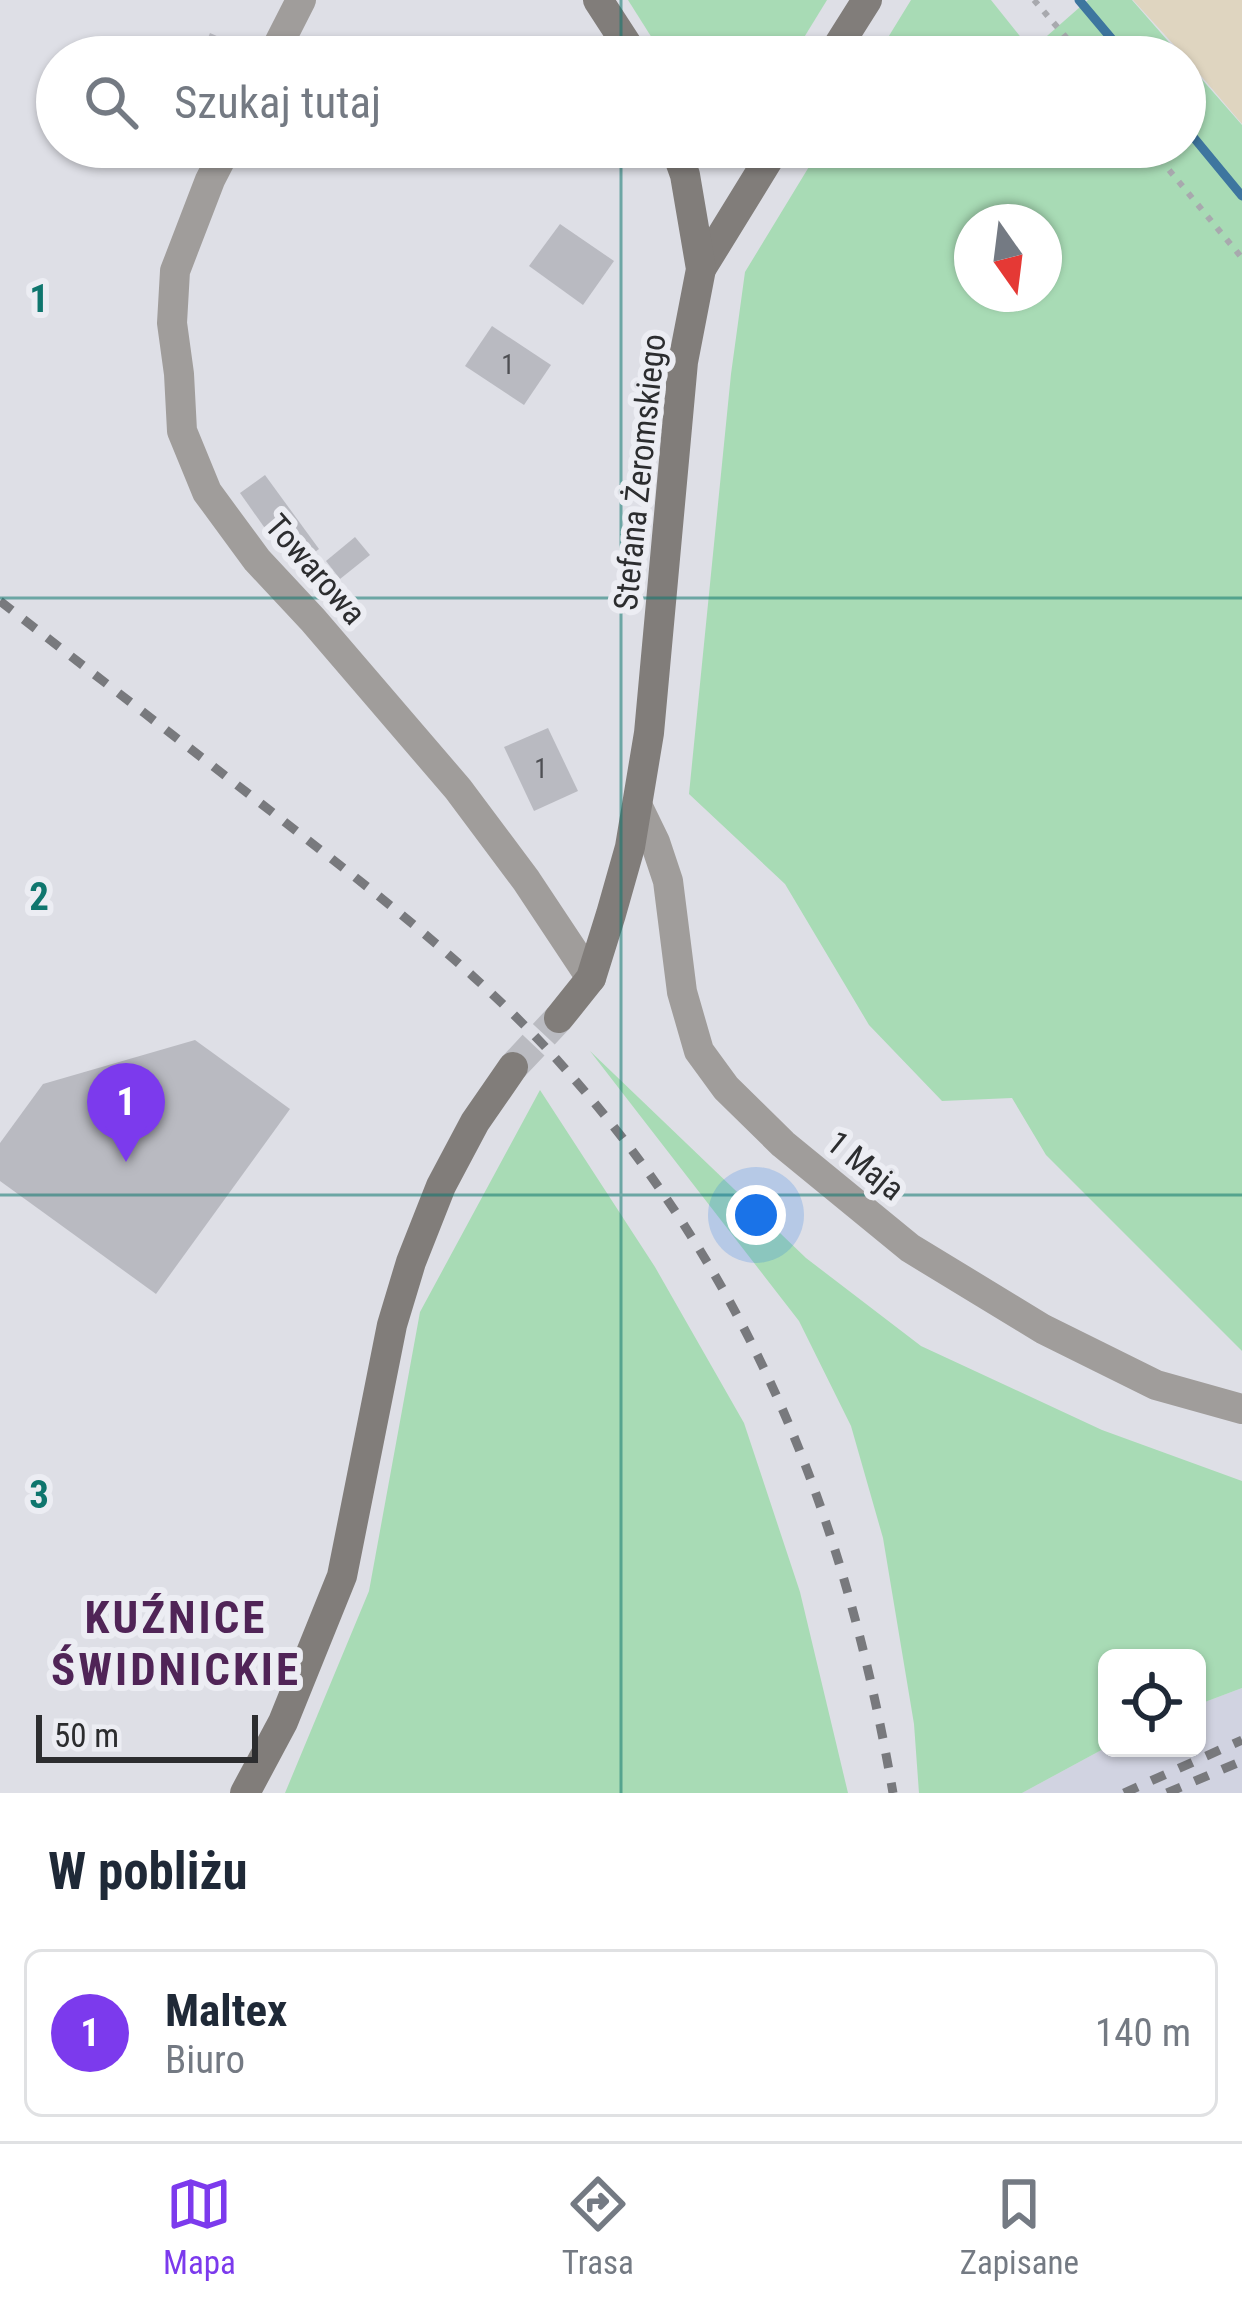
<!DOCTYPE html>
<html lang="pl">
<meta charset="utf-8">
<style>
:root{--surface:#fff;--page:#f6f6f7;--text:#1f2937;--muted:#747a83;--line:#e0e1e3;--accent:#7c3aed}
body{margin:0;font-family:"Roboto Condensed",sans-serif;background:var(--page);color:var(--text)}
.controls{position:absolute;right:36px;bottom:36px;display:grid;overflow:hidden;border-radius:18px;box-shadow:0 3px 9px #0004}
.controls button{width:108px;height:108px;display:grid;place-items:center;padding:0;border:0;border-bottom:3px solid var(--line);background:var(--surface);color:var(--text);font:60px sans-serif}
.compass{position:absolute;left:954px;top:204px;width:108px;height:108px;border-radius:50%;background:var(--surface);box-shadow:0 3px 9px #0004;rotate:166deg}
.scale{position:absolute;left:36px;bottom:30px;width:222px;box-sizing:border-box;padding-left:12px;border:6px solid #2c2d2f;border-top:0;font-size:33px;line-height:42px;white-space:nowrap;color:#2c2d2f;-webkit-text-stroke:9px #ecedf3;paint-order:stroke}
.you{position:absolute;left:756px;top:1215px;width:42px;height:42px;margin:-30px;border:9px solid #fff;border-radius:50%;background:#1a73e8;box-shadow:0 0 0 18px #1a73e833}
.badge{display:grid;place-items:center;width:78px;height:78px;border-radius:50%;background:var(--accent);color:#fff;font-size:39px;font-weight:700}
.pin{position:absolute;translate:-50% -99px;filter:drop-shadow(0 3px 6px #0008)}
.pin::after{content:'';position:absolute;top:63px;width:42px;height:36px;background:inherit;clip-path:polygon(0 0,100% 0,50% 100%)}
.list{margin:0;padding:0;list-style:none}
h2{display:flex;justify-content:space-between;align-items:center;height:156px;margin:0;padding:0 48px;font-size:51px}
h2 small{font-size:39px;font-weight:400;color:var(--muted)}
.list li{display:grid;grid-template-columns:78px 1fr auto;gap:36px;align-items:center;box-sizing:border-box;height:168px;margin:0 24px 24px;padding:0 24px;border:3px solid var(--line);border-radius:18px}
.list b{display:block;font-size:45px;white-space:nowrap}
.list p{margin:0;font-size:39px;white-space:nowrap;color:var(--muted)}
.list em{font-size:39px;font-style:normal;color:var(--muted)}
.icon{flex:none;width:66px;height:66px;fill:none;stroke:currentColor;stroke-width:2;stroke-linecap:round;stroke-linejoin:round}
.map{position:relative;flex:none;width:1242px;height:1793px;overflow:hidden}
.search{position:absolute;background:var(--surface);box-shadow:0 3px 9px #0004;left:36px;right:36px;top:36px;height:132px;display:flex;align-items:center;gap:30px;box-sizing:border-box;padding:0 42px;border-radius:66px;color:var(--muted);font-size:45px}
.sheet{height:348px;background:var(--surface)}
nav{display:flex;justify-content:space-around;align-items:center;box-sizing:border-box;height:168px;border-top:3px solid var(--line);background:var(--surface);font-size:33px;color:var(--muted)}
nav a{display:grid;justify-items:center;gap:6px}
nav .on{color:var(--accent)}
.map>svg:first-child{display:block}
.industrial{fill:#dfd5c0}
.built{fill:#d1d3e1}
.green{fill:#a8dbb5;fill-rule:evenodd}
.lines{fill:none;stroke-linecap:round;stroke-linejoin:round}
.stream{stroke:#3e769f;stroke-width:9}
.building{fill:#b9bac1}
.secondary-tunnel{stroke:#babbc1;stroke-width:30;stroke-dasharray:30 15;stroke-linecap:butt}
.path{stroke:#a8a9ae;stroke-width:6;stroke-dasharray:6 9;stroke-linecap:butt}
.street{stroke:#a09d9b;stroke-width:30}
.secondary{stroke:#817d7a;stroke-width:30}
.rail{stroke:#78797d;stroke-width:9;stroke-dasharray:15 15;stroke-linecap:butt}
.grid{fill:none;stroke:#0f766e;stroke-width:3;stroke-opacity:0.55}
.labels{text-anchor:middle;stroke-width:12;stroke-linejoin:round;paint-order:stroke}
.number-label{font-size:27px;fill:#4f5054}
.street-label{font-size:33px;fill:#2c2d2f;stroke:#ecedf3}
.district-label{font-size:45px;font-weight:bold;letter-spacing:3px;fill:#502457;stroke:#ecedf3}
.grid-label{font-size:39px;text-anchor:middle;font-weight:bold;fill:#0f766e;stroke:#ecedf3;stroke-width:12;stroke-linejoin:round;paint-order:stroke}
</style>
<div class="map">
<svg width="1242" height="1793" viewBox="0 0 1242 1793">
<rect width="100%" height="100%" fill="#dedfe6"/>
<polygon class="industrial" points="1133,0 1242,0 1242,124 1185,57"/>
<polygon class="built" points="1242,1688 1242,1793 1022,1793 1107,1747 1197,1748 1197,1705"/>
<g class="green">
<polygon points="628,0 827,0 792,57 664,57"/>
<polygon points="911,0 991,0 1031,50 1088,0 1132,0 1182,57 876,57"/>
<path d="M1185 60 1242 125V1351L1046 1155 1012 1098 942 1101 869 1025 785 884 689 794 731 374 745 272 821 147H1185ZM972 222H1044V294H972Z"/>
<polygon points="590,1051 806,1258 921,1346 1102,1430 1242,1481 1242,1688 1197,1705 1197,1658 1107,1658 1107,1747 1022,1793 919,1793 914,1724 883,1538 851,1426 799,1321"/>
<polygon points="540,1090 655,1267 744,1423 800,1592 848,1793 285,1793 369,1591 420,1312"/>
</g>
<g class="lines">
<g class="stream">
<polyline points="1079,0 1127,57"/>
<polyline points="1185,127 1242,196"/>
</g>
</g>
<g class="building">
<polygon points="210,33 237,45 232,57 200,57"/>
<polygon points="560,224 614,261 583,305 529,266"/>
<polygon points="492,326 551,365 524,405 465,366"/>
<polygon points="265,475 319,549 293,568 240,493"/>
<polygon points="355,537 370,555 340,579 326,561"/>
<polygon points="548,728 578,791 534,811 504,747"/>
<polygon points="195,1040 290,1109 156,1294 0,1181 0,1143 43,1084"/>
</g>
<g class="lines">
<polyline class="secondary-tunnel" points="513,1067 559,1018"/>
<g class="path">
<polyline points="1034,0 1083,57"/>
<polyline points="1150,147 1242,258"/>
</g>
<g class="street">
<polyline points="272,57 301,0"/>
<polyline points="227,147 210,180 175,271 172,323 179,374 182,431 207,492 257,560 313,620 458,789 526,880 591,978"/>
<polyline points="638,807 655,842 668,881 682,992 699,1051 726,1088 783,1144 910,1248 1043,1329 1156,1385 1242,1409"/>
</g>
<g class="secondary">
<polyline points="598,0 635,57"/>
<polyline points="831,57 867,0"/>
<polyline points="701,269 776,147"/>
<polyline points="559,1018 591,978 611,914 630,847 649,733 683,362 701,269 685,175 675,147"/>
<polyline points="245,1793 283,1722 342,1576 392,1325 411,1262 441,1186 475,1122 513,1067"/>
</g>
<g class="rail">
<path d="M0 601C95 675 191 749 286 823 372 890 458 957 534 1035 740 1251 843 1502 893 1793"/>
<polyline points="1124,1793 1242,1740"/>
<polyline points="1167,1793 1242,1761"/>
</g>
</g>
<path class="grid" d="M621 0V57M621 147V1793M0 598H1242M0 1195H1242"/>
<g class="labels">
<g class="number-label">
<text x="508" y="374">1</text>
<text x="541" y="778">1</text>
</g>
<g class="street-label">
<text transform="translate(639 472) rotate(-84)" y="12">Stefana Żeromskiego</text>
<text transform="translate(316 569) rotate(49)" y="12">Towarowa</text>
<text transform="translate(866 1165) rotate(39)" y="12">1 Maja</text>
</g>
<g class="district-label">
<text x="176" y="1633">KUŹNICE<tspan x="176" dy="52">ŚWIDNICKIE</tspan></text>
</g>
</g>
<g class="grid-label">
<text x="39" y="312">1</text>
<text x="39" y="910">2</text>
<text x="39" y="1508">3</text>
</g>
</svg>
<div class="controls">
<button><svg class="icon" aria-label="locate" viewBox="0 0 24 24"><circle cx="12" cy="12" r="6"/><path d="M12 2v4M12 18v4M2 12h4M18 12h4"/></svg></button>
</div>
<svg class="compass" viewBox="-18 -18 36 36"><path d="M0-13l5 13h-10z" fill="#e53935"/><path d="M0 13l5-13h-10z" fill="#747a83"/></svg>
<div class="scale">50 m</div>
<div class="you"></div>
<div class="pin badge" style="left:126px;top:1162px">1</div>
<div class="search"><svg class="icon" aria-label="search" viewBox="0 0 24 24"><circle cx="10" cy="10" r="6"/><path d="M15 15l6 6"/></svg>Szukaj tutaj</div>
</div>
<section class="sheet">
<h2>W pobliżu<small></small></h2>
<ul class="list">
<li><span class="badge">1</span><div><b>Maltex</b><p>Biuro</p></div><em>140 m</em></li>
</ul>
</section>
<nav>
<a class="on"><svg class="icon" aria-label="map" viewBox="0 0 24 24"><path d="M3 6l6-2 6 2 6-2v14l-6 2-6-2-6 2zM9 4v14M15 6v14"/></svg>Mapa</a>
<a><svg class="icon" aria-label="directions" viewBox="0 0 24 24"><path d="M12 3l9 9-9 9-9-9zM9 14v-3h6M13 9l2 2-2 2"/></svg>Trasa</a>
<a><svg class="icon" aria-label="saved" viewBox="0 0 24 24"><path d="M7 4h10v16l-5-4-5 4z"/></svg>Zapisane</a>
</nav>
